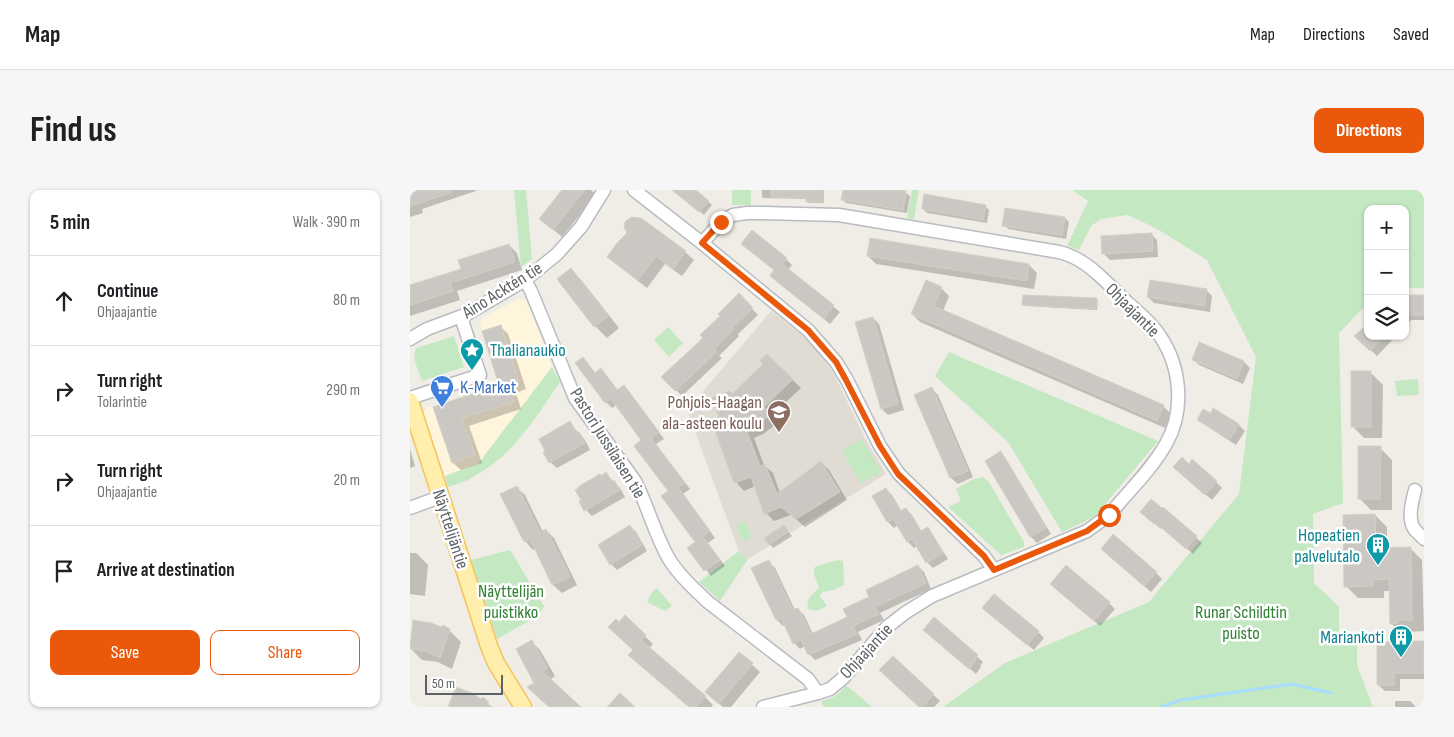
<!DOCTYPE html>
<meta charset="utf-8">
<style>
:root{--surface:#fff;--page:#f6f6f6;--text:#202124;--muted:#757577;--line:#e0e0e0;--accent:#ea580c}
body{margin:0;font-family:"Sofia Sans Condensed",sans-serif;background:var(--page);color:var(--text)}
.controls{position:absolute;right:15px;top:15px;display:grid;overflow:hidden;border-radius:10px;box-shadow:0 1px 4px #0004}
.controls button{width:45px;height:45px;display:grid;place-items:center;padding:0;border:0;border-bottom:1px solid var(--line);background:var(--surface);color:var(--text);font:25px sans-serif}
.scale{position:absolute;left:15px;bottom:12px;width:78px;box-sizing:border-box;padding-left:5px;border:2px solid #5d6266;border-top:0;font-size:14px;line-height:18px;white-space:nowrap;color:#5d6266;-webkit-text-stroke:4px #fff;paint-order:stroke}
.stop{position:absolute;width:15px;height:15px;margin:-11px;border:4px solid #ea580c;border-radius:50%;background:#fff}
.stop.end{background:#ea580c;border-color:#fff;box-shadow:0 1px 5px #0008}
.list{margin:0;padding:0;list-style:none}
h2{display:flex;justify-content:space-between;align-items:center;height:65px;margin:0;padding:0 20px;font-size:21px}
h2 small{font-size:16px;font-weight:400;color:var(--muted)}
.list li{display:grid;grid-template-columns:32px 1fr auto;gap:15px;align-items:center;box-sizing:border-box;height:90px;padding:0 20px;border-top:1px solid var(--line)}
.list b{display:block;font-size:19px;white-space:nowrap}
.list p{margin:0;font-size:16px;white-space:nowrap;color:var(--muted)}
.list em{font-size:16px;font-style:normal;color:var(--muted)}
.actions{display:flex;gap:10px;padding:15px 20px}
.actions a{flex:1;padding:11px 0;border:1px solid var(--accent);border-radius:10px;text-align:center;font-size:18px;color:var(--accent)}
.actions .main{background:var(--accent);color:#fff}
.icon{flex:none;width:28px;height:28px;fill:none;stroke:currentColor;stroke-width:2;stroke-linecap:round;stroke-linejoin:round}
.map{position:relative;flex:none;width:1014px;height:517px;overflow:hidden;border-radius:10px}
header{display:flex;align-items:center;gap:30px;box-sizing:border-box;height:70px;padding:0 25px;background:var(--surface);border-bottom:1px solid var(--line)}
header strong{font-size:24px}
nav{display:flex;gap:28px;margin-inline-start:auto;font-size:18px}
.intro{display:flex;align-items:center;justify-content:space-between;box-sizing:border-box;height:120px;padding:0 30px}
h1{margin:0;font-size:35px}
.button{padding:12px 22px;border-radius:10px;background:var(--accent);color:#fff;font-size:18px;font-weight:700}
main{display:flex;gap:30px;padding:0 30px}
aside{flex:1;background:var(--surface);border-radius:10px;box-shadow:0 1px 4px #0004}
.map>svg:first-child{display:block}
.commercial{fill:#fff5dc}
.education{fill:#e0dcd4}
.green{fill:#c3e8c2}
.shadow{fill:#0003}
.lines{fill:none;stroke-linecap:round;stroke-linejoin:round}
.stream{stroke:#a7dcff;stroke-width:3}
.building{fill:#cbc8c3;stroke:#d5cfc4}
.minor-casing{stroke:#b8bbc0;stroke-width:15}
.major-casing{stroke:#f5c459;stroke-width:19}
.minor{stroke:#fff;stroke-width:12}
.major{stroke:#ffeeac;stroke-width:16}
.route{stroke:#ea580c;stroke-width:6}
.labels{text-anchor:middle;stroke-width:5;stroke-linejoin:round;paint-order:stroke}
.street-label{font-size:18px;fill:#5d6266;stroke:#fff}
.culture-label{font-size:18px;fill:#0d838f;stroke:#fff;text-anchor:end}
.shop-label{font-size:18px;fill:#366cbe;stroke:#fff;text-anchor:start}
.education-label{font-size:18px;fill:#785e54;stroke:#fff;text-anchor:end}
.park-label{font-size:18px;fill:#318232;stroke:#fff}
</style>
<header>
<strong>Map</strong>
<nav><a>Map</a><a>Directions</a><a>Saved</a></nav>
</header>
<div class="intro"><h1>Find us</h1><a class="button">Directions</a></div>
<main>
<aside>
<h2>5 min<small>Walk · 390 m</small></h2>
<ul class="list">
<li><svg class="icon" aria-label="ahead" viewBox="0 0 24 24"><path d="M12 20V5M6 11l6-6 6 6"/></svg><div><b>Continue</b><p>Ohjaajantie</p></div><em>80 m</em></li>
<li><svg class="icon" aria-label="right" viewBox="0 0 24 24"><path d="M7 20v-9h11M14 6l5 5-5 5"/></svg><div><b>Turn right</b><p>Tolarintie</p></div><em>290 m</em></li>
<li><svg class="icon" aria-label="right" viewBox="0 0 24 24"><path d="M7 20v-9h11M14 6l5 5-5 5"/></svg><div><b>Turn right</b><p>Ohjaajantie</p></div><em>20 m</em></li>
<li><svg class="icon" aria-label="arrive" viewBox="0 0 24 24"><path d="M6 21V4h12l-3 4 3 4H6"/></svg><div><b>Arrive at destination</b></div></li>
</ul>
<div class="actions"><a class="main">Save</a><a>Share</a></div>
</aside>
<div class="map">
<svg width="1014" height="517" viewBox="0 0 1014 517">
<rect width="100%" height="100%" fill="#f0ede6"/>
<polygon class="commercial" points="108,109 114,110 117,112 142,177 68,274 35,286 13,222 17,218 89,195 72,141 70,132 74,127"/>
<polygon class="education" points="361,121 392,145 406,159 424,184 456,250 476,284 338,369 329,361 277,220"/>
<g class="green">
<polygon points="104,0 116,0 122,69 111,77"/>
<rect x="322" y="0" width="19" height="15"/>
<polygon points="502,0 509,0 504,29 497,28"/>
<polygon points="662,0 1014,0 1014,98 995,98 995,19 958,19 958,113 929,143 933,313 903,324 904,393 929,417 929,441 947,450 947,475 963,517 533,517 595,473 739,412 829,304 846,167 797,70 749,40 727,29 717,25 691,29 681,36 669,60 657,56 678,11"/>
<polygon points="258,137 273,153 259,167 244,150"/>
<path d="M44 146 54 177 12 191C9 181 0 166 7 158Z"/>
<polygon points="539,162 748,251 686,325 676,331 652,342 598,252 525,186"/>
<path d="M142 177 150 192C126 227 104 264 66 285 58 291 47 294 38 297L35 286 68 274Z"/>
<polygon points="1008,189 1009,205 987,206 985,191"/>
<polygon points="452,249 471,282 451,294 432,261"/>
<polygon points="573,287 579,292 614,352 614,357 591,365 538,317 551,311 546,299 564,289"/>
<path d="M332 332 336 334 341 343 339 349 336 351C330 348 327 341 327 335Z"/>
<polygon points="100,360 134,416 128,426 87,449 61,370"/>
<polygon points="329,361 338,369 310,411 289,392"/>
<path d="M428 370 433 371 434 395 423 400 412 402 410 406 417 416 407 421 398 419C396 406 403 406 409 397L404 384V378L407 376Z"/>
<polygon points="247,398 262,416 255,421 237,412 242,402"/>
<path d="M436 495 462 517H414L411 511C423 508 429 505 436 495Z"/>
</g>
<g class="shadow">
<polygon points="0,0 66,0 66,1 12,19 13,23 0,27"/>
<polygon points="153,0 181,0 186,5 152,47 130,28"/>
<polygon points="263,0 285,0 302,15 294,25"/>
<polygon points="352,0 414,0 414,13 399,13 397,9 354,8 352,7"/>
<polygon points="434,0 480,0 496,3 500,6 497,23 436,13 432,9"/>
<polygon points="575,16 579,20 577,33 517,23 513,19"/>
<polygon points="655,28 659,32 656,49 598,39 594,35"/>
<polygon points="230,29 275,62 284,70 272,86 255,74 237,98 207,75 199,67"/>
<polygon points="741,44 747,50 748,67 700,70 694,64"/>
<polygon points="333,54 376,69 382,75 378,80 430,122 420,134 367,92 365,81"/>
<polygon points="99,55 107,63 112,80 47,101 50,110 0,126 0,97 53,80"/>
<polygon points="458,66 619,75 627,83 624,99 466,74"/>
<polygon points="161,80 172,91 209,138 197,148 185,136"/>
<polygon points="531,98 539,106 533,121 753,216 761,224 755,238 510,132 502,124"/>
<polygon points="796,100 802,106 800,122 744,113 738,107"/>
<polygon points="329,105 348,125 328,144 329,146 309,166 312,168 272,206 253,187 294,148"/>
<polygon points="995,106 1014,106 1014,130 1001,130 995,137"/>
<polygon points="686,109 688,111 687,120 615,116 614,114"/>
<polygon points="463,128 469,134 494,220 478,225 472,219"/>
<polygon points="90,136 98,144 116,199 106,203 111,219 59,236 72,273 51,280 43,273 24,218 91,196"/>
<polygon points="958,146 986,146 967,166 947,147"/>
<polygon points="790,154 834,172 840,178 833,194 789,175 783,169"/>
<polygon points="357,165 391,198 361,226 368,233 353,244 344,248 354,275 363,283 370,303 411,272 419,280 437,310 395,337 381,325 364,331 356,323 345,296 334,301 326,292 310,228 323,205 355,174"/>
<polygon points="173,169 186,184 191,180 208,200 219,202 254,249 246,254 280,299 273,304 305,348 298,353 315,376 301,386 279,358 286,352 233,250 207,215 202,218 196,212"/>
<polygon points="961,183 973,195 972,248 954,248 942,236"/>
<polygon points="522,199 528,205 563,287 548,294 541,288 506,205"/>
<polygon points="804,220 829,235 835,241 826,255 795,235 788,229 801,225"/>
<polygon points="160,233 175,250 180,260 147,278 140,272 135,263"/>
<polygon points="970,258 982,270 982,320 961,320 949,308"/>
<polygon points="0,259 5,276 0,278"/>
<polygon points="590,263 596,269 641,344 627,353 621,347 576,271"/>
<polygon points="779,275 806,292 812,298 802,310 771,283"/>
<polygon points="196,284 210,298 215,307 182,326 176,320 170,312 173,310 170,299"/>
<polygon points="106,297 115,305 133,342 136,340 144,348 167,395 152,403 143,395 126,358 123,360 115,351"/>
<polygon points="476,299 482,305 492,322 496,319 502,325 512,342 517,339 523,345 538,369 523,378 517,372 507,356 504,358 498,352 488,335 484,338 478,332 463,307"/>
<polygon points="754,318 792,353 783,364 752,337 751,339 738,328"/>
<polygon points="965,325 977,337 977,359 1000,358 1012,370 1014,441 999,442 999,445 993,445 981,433 980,401 974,401 974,408 948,408 936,396"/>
<polygon points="220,336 226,342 237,361 207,380 201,374"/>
<polygon points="374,337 382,346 363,358 360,354"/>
<polygon points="0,363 6,363 18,375 15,406 0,404"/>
<polygon points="698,365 746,383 752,389 741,402"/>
<polygon points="359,372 365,378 385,420 388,419 394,425 403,444 438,428 461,407 508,376 514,382 521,399 470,423 474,430 448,442 452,450 405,470 399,464 395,456 390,459 384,453 375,434 373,436 367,430 343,379"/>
<polygon points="647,400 699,413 705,419 690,436"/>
<polygon points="580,424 628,442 634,448 624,460"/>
<polygon points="215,427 243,454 239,458 295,507 303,515 301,517 280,517 209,433"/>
<polygon points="524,429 573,472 570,476 571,477 566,484 521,446"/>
<polygon points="4,431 39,440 51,452 42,479 28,472 12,470 0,458"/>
<polygon points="122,452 130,460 145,486 140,490 169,517 140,517 125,493"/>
<polygon points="1014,453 1014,489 990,489 990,501 975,501 968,495"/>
<polygon points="329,463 350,482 321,517 313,517 305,510"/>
<polygon points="483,468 530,511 524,517 510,517"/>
<polygon points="985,511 1000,511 1006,517 985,517"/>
</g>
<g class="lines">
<g class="stream">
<polyline points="1010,0 1014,1"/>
<polyline points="751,517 771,510 882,494 921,503"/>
</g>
</g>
<g class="building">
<polygon points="0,0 41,0 42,2 0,16"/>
<polygon points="152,0 175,0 143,40 129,29"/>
<polygon points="262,0 286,0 299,11 289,22"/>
<polygon points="361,0 413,0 413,12 396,12 396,8 361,7"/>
<polygon points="433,0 488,0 496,1 493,20 431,10"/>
<polygon points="514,4 576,15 573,30 512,19"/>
<polygon points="595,18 655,27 652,45 592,36"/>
<polygon points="221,27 231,28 276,61 263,79 246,66 228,90 197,67 207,53 217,43 214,37 215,32"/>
<polygon points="342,40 377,68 372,74 424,115 414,129 360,86 364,80 331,54"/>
<polygon points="742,43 743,61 692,64 691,46"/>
<polygon points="460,48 619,74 617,91 457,66"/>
<polygon points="99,54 105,72 40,93 43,101 0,115 0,95 51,79 48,70"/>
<polygon points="161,78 198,126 184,137 147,89"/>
<polygon points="516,90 532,97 524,116 754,215 747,231 501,124"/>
<polygon points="740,90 797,99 794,116 737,107"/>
<polygon points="329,103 343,118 322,138 324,139 304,159 307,162 265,201 251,187 293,148 290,145 310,126 308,124"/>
<polygon points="613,105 687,108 686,119 612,115"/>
<rect x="995" y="105" width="19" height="20"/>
<polygon points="463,127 488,214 471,219 445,132"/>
<polygon points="958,134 958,146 974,146 960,161 944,146"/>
<polygon points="91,135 109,192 99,195 104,212 52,228 65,265 42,273 23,217 89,195 72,141"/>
<polygon points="789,152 834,171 827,189 782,170"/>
<polygon points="357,164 383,189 354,217 361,224 345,236 336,239 350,276 355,274 367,304 411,271 430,302 386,329 371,317 354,324 341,287 324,293 301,230 309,227 301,208 320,201 322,204 353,174 350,170"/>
<polygon points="173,167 185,183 191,178 207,200 214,195 249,242 241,248 275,293 268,297 300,341 293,347 310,370 294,381 277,358 285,352 251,306 258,301 224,256 231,250 201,209 195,213 165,173"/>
<rect x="941" y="181" width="20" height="56"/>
<polygon points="522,197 558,281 540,288 504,205"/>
<polygon points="803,218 829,234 820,249 787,230 793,219 801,223"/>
<polygon points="160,231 167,243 169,242 175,253 139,273 133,262 135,261 129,249"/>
<polygon points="948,256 971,256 970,309 948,309"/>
<polygon points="591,261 636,338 620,347 575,271"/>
<polygon points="772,267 779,274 782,269 807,291 795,305 763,277"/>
<polygon points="196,282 202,292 204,290 210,300 174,321 169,311 171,310 165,300 169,298 168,297 190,284 191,286"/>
<polygon points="107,296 130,342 136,339 160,387 142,395 120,349 114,352 90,304"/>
<polygon points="476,298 490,321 496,318 511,341 518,337 533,363 516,373 502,349 497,352 483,329 477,332 462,306"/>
<polygon points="741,309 752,318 753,317 787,346 776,359 745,332 744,334 730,322"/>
<polygon points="965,324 966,358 1001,357 1002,430 988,430 988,433 980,434 979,389 963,390 963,396 934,397 933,325"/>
<polygon points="220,335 232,355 200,375 188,355"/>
<polygon points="374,335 379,342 359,355 354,348"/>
<polygon points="703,344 747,382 734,396 691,359"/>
<polygon points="359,370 383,420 388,418 401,444 437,427 433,419 459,407 456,400 508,375 516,393 465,417 469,424 443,436 447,444 398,465 391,450 383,454 371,428 366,430 341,378"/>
<polygon points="656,375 700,412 684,431 640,394"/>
<polygon points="584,404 629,441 617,455 572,418"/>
<polygon points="215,425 236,445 231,450 296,506 286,517 279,517 218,465 223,460 198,437 206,429 209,432"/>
<polygon points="524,427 568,465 565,469 566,470 559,479 513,440"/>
<polygon points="3,430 21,433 31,437 33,435 40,439 30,468 15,461 0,459"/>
<polygon points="122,450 137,478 133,482 171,517 139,517 117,497 124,493 106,459"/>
<polygon points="1014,451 1014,483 984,483 984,495 967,495 967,452"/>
<polygon points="329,462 343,473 309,514 295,502"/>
<polygon points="483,466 524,504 512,517 509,517 469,480"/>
<polygon points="46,497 62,503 71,509 73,507 79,512 78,514 82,517 38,517"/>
<polygon points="210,503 225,517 197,517"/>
</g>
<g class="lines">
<g class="minor-casing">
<g id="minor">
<polyline points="224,0 292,53 398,140 426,172 437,190 470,256 489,284 574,366 584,380"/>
<path d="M292 53 311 32 319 27 323 25 337 23H353L429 25 649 62C654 63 659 65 663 67 683 76 702 98 718 113 729 123 742 133 750 146 771 177 775 221 756 254 741 280 718 302 699 325L677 341 522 406 495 423 477 437 433 488 420 499 408 503 353 517"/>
<path d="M115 90 121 101 165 208 225 291C238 316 245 345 259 369 269 385 284 399 298 412L398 489 408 503"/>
<polyline points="0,149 17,139 57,124 115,90 147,64 171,37 194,0"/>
<polyline points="0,208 70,185 51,127"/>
<path d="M1005 300C1002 312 997 330 1005 340 1008 343 1011 346 1014 349"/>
<polyline points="0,318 30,307"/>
</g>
</g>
<g class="major-casing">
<polyline id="major" points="0,211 79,456 86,473 113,517"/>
</g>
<use href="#minor" class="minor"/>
<use href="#major" class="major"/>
</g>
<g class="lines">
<polyline class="route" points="311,32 292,53 398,140 426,172 436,190 470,256 488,284 574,366 584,380 677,341 699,325"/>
</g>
<defs>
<g id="sight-pin" transform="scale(1.25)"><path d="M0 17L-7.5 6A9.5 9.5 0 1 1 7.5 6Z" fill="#0f9aa8" stroke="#fff"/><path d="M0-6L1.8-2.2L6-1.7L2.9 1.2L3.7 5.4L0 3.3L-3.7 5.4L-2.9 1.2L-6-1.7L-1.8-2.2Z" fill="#fff"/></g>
<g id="supermarket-pin" transform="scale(1.25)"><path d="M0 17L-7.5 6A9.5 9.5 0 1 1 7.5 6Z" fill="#3f7fe0" stroke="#fff"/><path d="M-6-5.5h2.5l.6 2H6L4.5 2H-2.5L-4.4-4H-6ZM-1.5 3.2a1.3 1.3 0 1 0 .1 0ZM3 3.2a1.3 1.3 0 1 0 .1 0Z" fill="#fff"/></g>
<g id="school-pin" transform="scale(1.25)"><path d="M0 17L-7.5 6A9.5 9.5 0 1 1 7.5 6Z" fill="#8d6e63" stroke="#fff"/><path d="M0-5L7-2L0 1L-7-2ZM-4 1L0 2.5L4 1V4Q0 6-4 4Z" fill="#fff"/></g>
<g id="building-pin" transform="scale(1.25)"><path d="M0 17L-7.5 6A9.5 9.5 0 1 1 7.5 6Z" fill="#0f9aa8" stroke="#fff"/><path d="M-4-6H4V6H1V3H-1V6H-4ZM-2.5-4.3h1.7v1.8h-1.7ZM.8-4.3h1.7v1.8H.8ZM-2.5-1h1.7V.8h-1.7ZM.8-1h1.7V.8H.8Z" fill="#fff"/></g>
</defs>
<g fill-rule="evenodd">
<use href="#sight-pin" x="62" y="160"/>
<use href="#supermarket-pin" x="32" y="197"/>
<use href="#school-pin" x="369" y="222"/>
<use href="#building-pin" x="968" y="355"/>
<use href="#building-pin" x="991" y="447"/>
</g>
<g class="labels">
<g class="street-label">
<text transform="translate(92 100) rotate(-32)" y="6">Aino Acktén tie</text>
<text transform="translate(723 120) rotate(45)" y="6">Ohjaajantie</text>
<text transform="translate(198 253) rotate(58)" y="6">Pastori Jussilaisen tie</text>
<text transform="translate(41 339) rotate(72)" y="6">Näyttelijäntie</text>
<text transform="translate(456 461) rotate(-47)" y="6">Ohjaajantie</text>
</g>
<g class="culture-label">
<text x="80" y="166" text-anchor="start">Thalianaukio</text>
<text x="950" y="351">Hopeatien<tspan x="950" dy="21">palvelutalo</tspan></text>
<text x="974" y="453">Mariankoti</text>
</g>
<g class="shop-label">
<text x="50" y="203">K-Market</text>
</g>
<g class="education-label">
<text x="352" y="218">Pohjois-Haagan<tspan x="352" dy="21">ala-asteen koulu</tspan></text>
</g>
<g class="park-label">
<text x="101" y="407">Näyttelijän<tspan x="101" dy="21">puistikko</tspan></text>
<text x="831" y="428">Runar Schildtin<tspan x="831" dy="21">puisto</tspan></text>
</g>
</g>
</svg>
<div class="controls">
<button>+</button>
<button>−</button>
<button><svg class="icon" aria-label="layers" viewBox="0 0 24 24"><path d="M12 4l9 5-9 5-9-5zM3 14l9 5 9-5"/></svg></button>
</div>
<div class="scale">50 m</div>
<div class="stop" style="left:699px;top:325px"></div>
<div class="stop end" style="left:311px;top:32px"></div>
</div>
</main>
